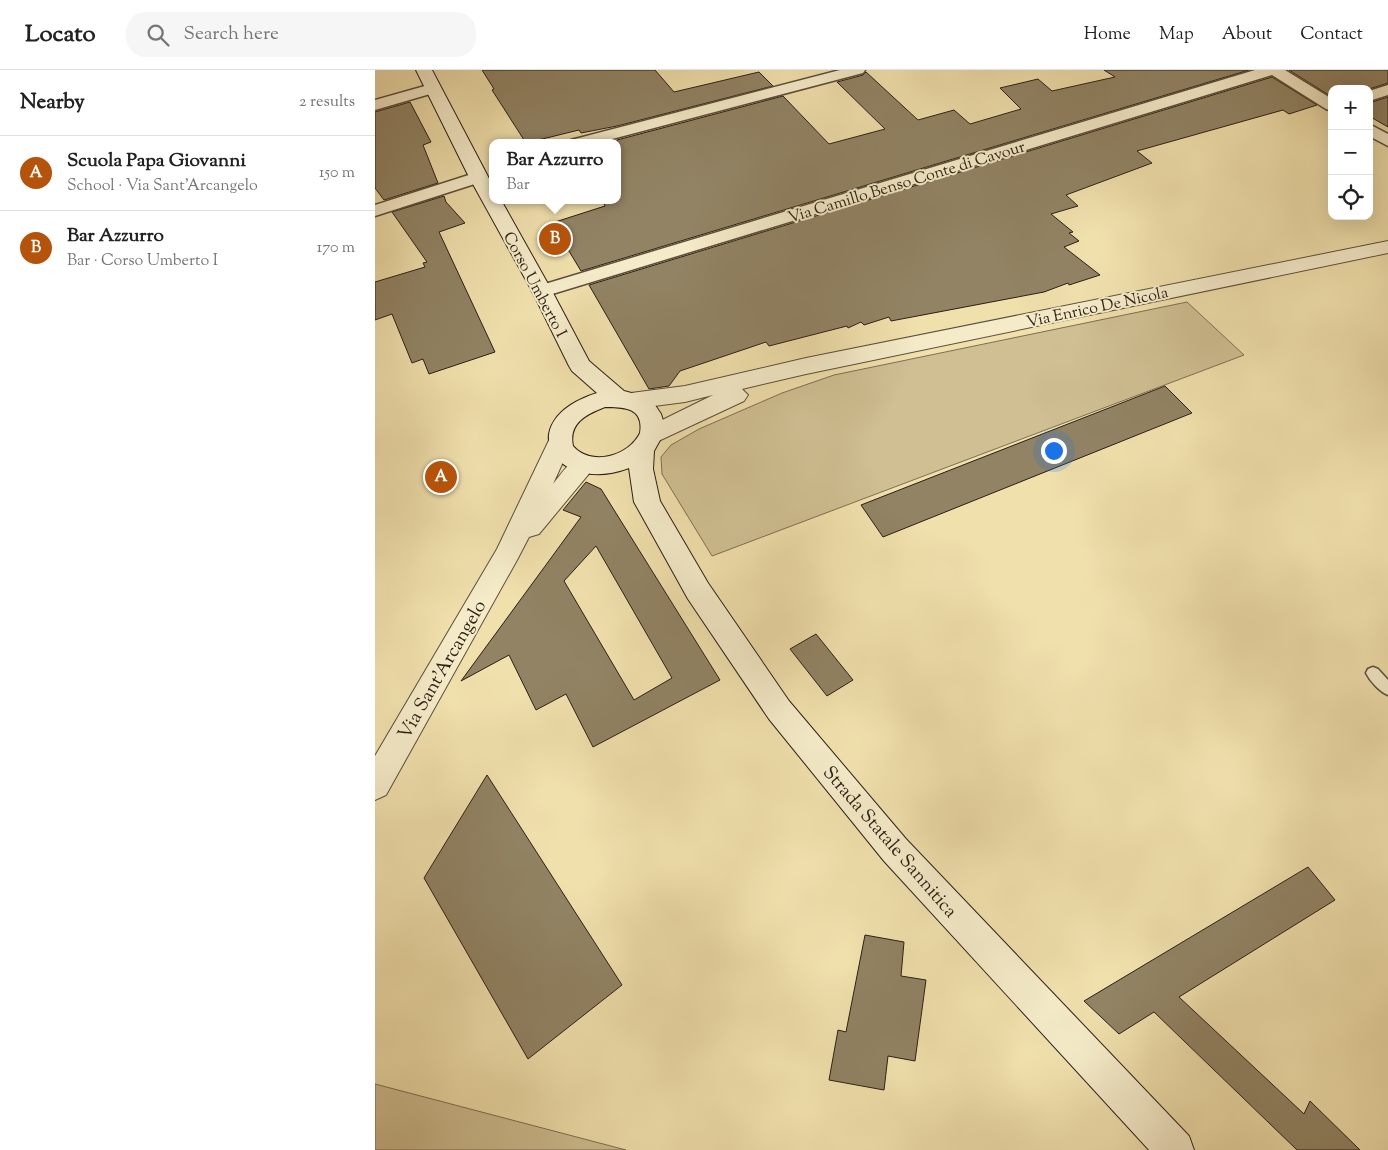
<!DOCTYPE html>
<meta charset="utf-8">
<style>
:root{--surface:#fff;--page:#f6f6f6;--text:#222;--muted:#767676;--line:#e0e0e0;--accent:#b45309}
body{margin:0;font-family:"Sorts Mill Goudy",serif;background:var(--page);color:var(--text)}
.controls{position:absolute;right:15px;top:15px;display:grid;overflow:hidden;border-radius:10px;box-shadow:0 5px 20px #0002}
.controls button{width:45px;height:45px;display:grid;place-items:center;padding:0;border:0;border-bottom:1px solid var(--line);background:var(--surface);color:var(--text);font:25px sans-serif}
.you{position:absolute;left:678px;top:380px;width:18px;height:18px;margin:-12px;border:4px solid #fff;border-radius:50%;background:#1a73e8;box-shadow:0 0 0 8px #1a73e833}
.badge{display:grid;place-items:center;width:32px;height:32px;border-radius:50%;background:var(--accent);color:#fff;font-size:16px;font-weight:700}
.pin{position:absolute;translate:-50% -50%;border:2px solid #fff;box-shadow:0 1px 5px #0006}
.popup{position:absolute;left:114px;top:69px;width:132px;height:65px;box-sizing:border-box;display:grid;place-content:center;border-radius:10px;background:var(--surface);filter:drop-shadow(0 1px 4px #0005);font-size:16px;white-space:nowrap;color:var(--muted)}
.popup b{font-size:19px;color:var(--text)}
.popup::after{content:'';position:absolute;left:50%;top:100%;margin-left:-10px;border:10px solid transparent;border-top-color:var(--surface)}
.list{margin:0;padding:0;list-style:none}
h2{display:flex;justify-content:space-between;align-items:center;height:65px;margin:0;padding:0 20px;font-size:21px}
h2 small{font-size:16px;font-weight:400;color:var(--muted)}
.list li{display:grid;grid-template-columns:32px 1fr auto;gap:15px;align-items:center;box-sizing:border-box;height:75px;padding:0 20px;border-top:1px solid var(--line)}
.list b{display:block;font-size:19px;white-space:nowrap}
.list p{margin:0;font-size:16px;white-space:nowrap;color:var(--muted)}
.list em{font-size:16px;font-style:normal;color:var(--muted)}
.icon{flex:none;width:28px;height:28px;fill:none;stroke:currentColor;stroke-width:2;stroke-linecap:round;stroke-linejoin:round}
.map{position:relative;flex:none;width:1013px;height:1080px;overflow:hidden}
header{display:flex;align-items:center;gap:30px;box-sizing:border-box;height:70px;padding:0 25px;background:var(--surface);border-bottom:1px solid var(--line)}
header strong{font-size:24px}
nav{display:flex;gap:28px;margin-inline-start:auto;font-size:18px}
.search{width:350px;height:45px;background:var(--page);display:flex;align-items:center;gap:12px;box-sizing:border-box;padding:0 18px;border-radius:20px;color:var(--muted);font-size:19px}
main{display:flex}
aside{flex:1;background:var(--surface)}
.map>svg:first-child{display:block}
.green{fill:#cfbf92;stroke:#7d6f54}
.building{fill:#918364;stroke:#2b1f15;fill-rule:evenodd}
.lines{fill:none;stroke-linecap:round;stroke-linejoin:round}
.service-casing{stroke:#5c4f3b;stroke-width:3}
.minor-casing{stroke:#5c4f3b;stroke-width:3}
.tertiary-casing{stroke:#5c4f3b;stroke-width:2}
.secondary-casing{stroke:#2b1f15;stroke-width:2}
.service{fill:#f5ebc9;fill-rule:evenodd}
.minor{fill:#f5ebc9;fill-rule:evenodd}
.tertiary{fill:#f5ebc9;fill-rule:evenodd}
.secondary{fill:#f5ebc9;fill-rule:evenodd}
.labels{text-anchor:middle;stroke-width:4;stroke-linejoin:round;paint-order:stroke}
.far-street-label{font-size:16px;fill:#2b1f15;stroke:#f5ebc9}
.street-label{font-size:19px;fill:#2b1f15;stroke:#f5ebc9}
</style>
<header>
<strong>Locato</strong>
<div class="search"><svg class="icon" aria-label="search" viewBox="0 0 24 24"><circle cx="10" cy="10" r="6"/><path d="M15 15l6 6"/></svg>Search here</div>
<nav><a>Home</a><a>Map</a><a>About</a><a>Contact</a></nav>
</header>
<main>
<aside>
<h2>Nearby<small>2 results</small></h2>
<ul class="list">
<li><span class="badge">A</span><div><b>Scuola Papa Giovanni</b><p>School · Via Sant'Arcangelo</p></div><em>150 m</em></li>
<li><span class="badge">B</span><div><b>Bar Azzurro</b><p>Bar · Corso Umberto I</p></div><em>170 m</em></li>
</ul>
</aside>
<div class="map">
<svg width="1013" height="1080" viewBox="0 0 1013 1080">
<rect width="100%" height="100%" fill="#f0e0ac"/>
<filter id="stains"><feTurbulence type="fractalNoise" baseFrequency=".004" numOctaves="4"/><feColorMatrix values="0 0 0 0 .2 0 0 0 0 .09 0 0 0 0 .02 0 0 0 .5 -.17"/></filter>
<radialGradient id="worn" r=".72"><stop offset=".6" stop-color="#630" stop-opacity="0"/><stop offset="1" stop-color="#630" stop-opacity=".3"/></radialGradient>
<g class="green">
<polygon points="812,232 869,285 337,486 287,404 286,387 296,375 324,359 407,323 459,305"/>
<polygon points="0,1014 251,1080 0,1080"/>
</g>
<g class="building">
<polygon points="107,0 280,0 299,22 384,2 398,16 242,56 206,63 204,60 151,73 117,20 119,19"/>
<polygon points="729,0 874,0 206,201 177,153 230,136 227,130 242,130 242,70 408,26 454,74 510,59 462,12 488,5 491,2 543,50 579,40 595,54 646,39 625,18 663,9 677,21 740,7"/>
<polygon points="914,0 1013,0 1013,13 994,19 957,19 957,27"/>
<polygon points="897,7 942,35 914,44 908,40 762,81 777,93 691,125 703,136 676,144 698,162 694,163 704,171 689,177 725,205 694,215 693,213 669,222 516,251 514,247 489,255 486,252 473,258 472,256 394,276 391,272 305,301 294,316 274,319 214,215"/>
<polygon points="1013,27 1013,57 994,46 994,33"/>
<polygon points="35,32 56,72 48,75 63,113 9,130 0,118 0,42"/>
<polygon points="69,126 71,132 90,153 64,162 120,282 54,304 48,289 37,293 17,244 0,250 0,212 50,197 48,193 52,192 17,142"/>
<polygon points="790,316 817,343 508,467 486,435"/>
<path d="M211 412 226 419 345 610 218 677 191 624 161 640 134 585 86 611 206 447 188 440ZM221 476 297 608 259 630 189 511Z"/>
<polygon points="441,564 478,610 452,626 415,579"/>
<polygon points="112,705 247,915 153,989 49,808"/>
<polygon points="933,797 960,830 804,927 929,1044 935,1031 985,1080 922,1080 779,942 744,964 709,931"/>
<polygon points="490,865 529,872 526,906 551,910 540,991 513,986 509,1020 454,1010 463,960 471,962"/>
</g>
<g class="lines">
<g class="service-casing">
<path id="service" d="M998 597 1003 599 1013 610V625C1005 622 995 611 991 603L993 599Z"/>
</g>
<g class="minor-casing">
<g id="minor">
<polygon points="465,0 490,0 488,3 222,73 194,73 196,70"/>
<polygon points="880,0 910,0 957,29 957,41 951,39 897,5 174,225 167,227 160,225 157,221 160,217"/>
<polygon points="57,14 62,16 65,19 62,22 0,40 0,30"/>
<polygon points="1013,15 1013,25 994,31 994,21"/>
<polygon points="994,54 1013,64 1013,76 994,66"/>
<polygon points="103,102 109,103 111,107 109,111 0,146 0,135"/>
</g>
</g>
<g class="tertiary-casing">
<g id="tertiary">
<polygon points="1013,171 1013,183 431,304 367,319 373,325 369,331 277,374 269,371 265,365 269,359 338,325 310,332 256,339 248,337 244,331 248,325 256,323 310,316 431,288"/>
<path d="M185 363 194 366 197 372 178 414C189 401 199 382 219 388L222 394 164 464 154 467 142 490 11 725 0 730V686L122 479 176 366Z"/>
</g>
</g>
<g class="secondary-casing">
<path id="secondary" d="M41 0H57L118 116V130H126L177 221 214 291 249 321 264 325 278 332 286 344 290 357 289 363 279 381 278 399 285 431 333 513 414 631 531 769 814 1066 819 1080H774L509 791 394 649 313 529 263 439 259 432 254 398C180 426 134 351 222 323L197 301 194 296 157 221 94 107ZM230 337C250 337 269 338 265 363 254 386 216 397 198 376 193 353 212 344 230 337Z"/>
</g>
<use href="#service" class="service"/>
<use href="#minor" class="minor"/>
<use href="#tertiary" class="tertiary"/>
<use href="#secondary" class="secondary"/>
</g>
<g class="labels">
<g class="far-street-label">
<text transform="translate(531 111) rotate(-17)" y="6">Via Camillo Benso Conte di Cavour</text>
<text transform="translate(161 214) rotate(62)" y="6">Corso Umberto I</text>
<text transform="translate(722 236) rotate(-12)" y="6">Via Enrico De Nicola</text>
</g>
<g class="street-label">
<text transform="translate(66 599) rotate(-60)" y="7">Via Sant'Arcangelo</text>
<text transform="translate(516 771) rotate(49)" y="7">Strada Statale Sannitica</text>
</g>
</g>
<rect width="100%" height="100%" filter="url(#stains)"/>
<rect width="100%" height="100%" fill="url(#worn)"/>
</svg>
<div class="controls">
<button>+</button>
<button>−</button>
<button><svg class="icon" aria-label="locate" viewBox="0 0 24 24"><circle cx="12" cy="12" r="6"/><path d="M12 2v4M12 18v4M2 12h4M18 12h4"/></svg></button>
</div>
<div class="you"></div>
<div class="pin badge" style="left:66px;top:407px">A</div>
<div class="pin badge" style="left:180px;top:169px">B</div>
<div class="popup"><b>Bar Azzurro</b>Bar</div>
</div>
</main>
